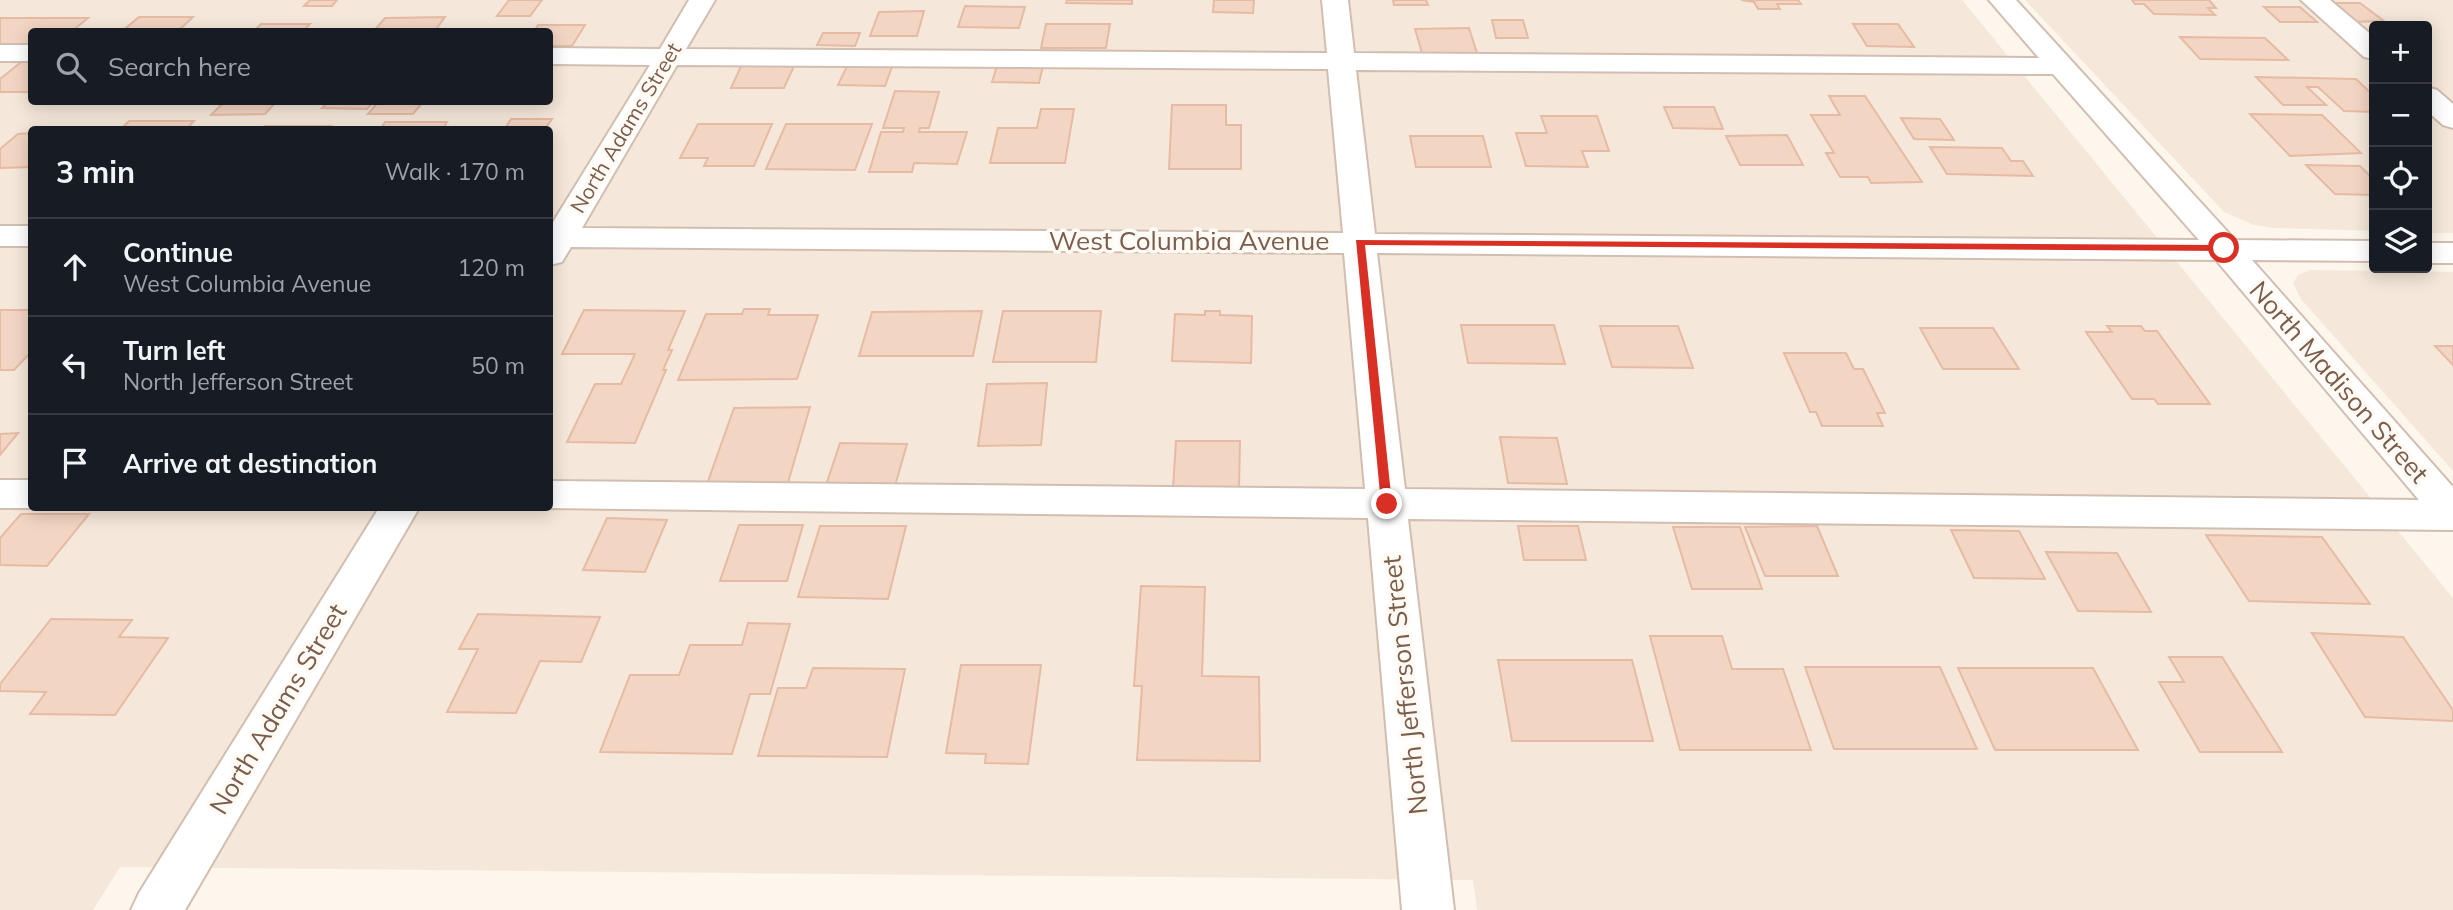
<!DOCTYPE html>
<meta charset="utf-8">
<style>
:root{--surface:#171b24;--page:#20242c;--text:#f1f3f6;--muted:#9ea1a6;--line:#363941}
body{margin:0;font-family:Mulish,sans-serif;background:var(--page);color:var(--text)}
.controls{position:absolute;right:21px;top:21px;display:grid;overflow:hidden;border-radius:7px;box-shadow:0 4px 18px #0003}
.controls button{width:63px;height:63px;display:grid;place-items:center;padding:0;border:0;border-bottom:2px solid var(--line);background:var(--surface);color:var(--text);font:35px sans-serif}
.stop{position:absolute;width:21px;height:21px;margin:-16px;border:5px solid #d93025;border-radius:50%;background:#fff}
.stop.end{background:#d93025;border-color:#fff;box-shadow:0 2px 7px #0008}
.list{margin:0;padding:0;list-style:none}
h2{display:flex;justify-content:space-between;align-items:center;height:91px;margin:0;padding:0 28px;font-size:30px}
h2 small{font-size:23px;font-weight:400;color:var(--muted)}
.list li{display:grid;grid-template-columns:46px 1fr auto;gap:21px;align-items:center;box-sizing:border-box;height:98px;padding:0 28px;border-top:2px solid var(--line)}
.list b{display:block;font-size:26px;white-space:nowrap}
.list p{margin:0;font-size:23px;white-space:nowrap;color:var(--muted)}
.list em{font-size:23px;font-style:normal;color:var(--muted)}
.icon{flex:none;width:38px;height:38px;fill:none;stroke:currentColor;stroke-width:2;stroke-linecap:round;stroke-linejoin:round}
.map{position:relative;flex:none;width:2453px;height:910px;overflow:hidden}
.search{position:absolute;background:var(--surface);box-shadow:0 4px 18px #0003;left:28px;top:28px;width:525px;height:77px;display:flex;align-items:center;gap:18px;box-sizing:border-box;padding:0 24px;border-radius:7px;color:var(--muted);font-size:26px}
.panel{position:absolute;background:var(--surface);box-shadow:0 4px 18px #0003;left:28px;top:126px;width:525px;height:385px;border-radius:7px}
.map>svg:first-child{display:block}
.residential{fill:#f5e8da;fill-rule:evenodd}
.building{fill:#f3d5c3;stroke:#e6bba3;stroke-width:2}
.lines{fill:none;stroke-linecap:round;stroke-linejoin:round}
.minor-casing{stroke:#d1beb0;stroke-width:4}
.minor{fill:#fff;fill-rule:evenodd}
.route{fill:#d93025}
.labels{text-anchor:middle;stroke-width:7;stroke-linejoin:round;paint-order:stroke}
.far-street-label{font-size:21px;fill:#7a5c4d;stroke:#fffaf3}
.street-label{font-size:26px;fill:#7a5c4d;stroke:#fffaf3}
</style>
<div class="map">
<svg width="2453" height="910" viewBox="0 0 2453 910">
<rect width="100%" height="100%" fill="#fdf6ec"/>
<g class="residential">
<path d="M0 0H1962L2453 598V910H1477L1473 880 120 867 93 910H0ZM32 32H550V102H32ZM32 130H550V508H32Z"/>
<polygon points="2025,0 2453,0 2453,233 2427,233 2427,26 2374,26 2374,231 2274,228 2254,225 2224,212"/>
<polygon points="2310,270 2453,272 2453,471 2301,299 2293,283 2298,275"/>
</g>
<g class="building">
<polygon points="310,0 337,0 332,6 304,6"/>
<polygon points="509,0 542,0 530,16 497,16"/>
<polygon points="1067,0 1132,0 1132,4 1066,3"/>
<polygon points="1214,0 1254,0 1253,13 1213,12"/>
<polygon points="1393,0 1426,0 1428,5 1394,5"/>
<polygon points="1741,0 1798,0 1801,4 1777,4 1780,9 1758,9 1754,2"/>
<polygon points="2132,0 2209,0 2216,8 2208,8 2215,15 2154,14 2144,4 2135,4"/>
<polygon points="2327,3 2360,3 2384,21 2350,22"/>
<polygon points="965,6 1025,7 1019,28 958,27"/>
<polygon points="2264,7 2300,7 2317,22 2280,22"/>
<polygon points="924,11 917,36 870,36 879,12"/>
<polygon points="139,17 193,17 177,32 121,32"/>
<polygon points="445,17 434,32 373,32 385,18"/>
<polygon points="0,18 88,18 71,32 32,32 32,46 0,46"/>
<polygon points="1492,20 1523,20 1528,38 1496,38"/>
<polygon points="261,24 310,24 302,32 253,32"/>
<polygon points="1046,24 1110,24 1106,48 1041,48"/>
<polygon points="1853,24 1898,24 1914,47 1867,46"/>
<polygon points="538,25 585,25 572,46 550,46 550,32 534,32"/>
<polygon points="1469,28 1477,53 1422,53 1415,29"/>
<polygon points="823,33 860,33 855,46 817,45"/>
<polygon points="2180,37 2265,38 2288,60 2200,59"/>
<polygon points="25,59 32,59 32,92 0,92 0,79"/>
<polygon points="742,64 795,64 784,88 731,88"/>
<polygon points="848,64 893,64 885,86 838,85"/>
<polygon points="997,66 1043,66 1039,83 992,82"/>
<polygon points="2256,77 2356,79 2374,96 2374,112 2344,111 2318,87 2307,87 2326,105 2283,105"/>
<polygon points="895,91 939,92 929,128 920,128 919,132 967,132 957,164 914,163 912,172 869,172 881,132 903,132 904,128 883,128"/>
<polygon points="1829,96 1865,96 1922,182 1871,183 1868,177 1840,177 1826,153 1834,153 1811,115 1840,115"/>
<polygon points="224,102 276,102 265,114 211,115"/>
<polygon points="328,102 373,102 367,109 322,108"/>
<polygon points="378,102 423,102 413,114 368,114"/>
<polygon points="1172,105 1226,105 1226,125 1241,125 1241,169 1169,169"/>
<polygon points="1664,107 1714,107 1723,129 1673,128"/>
<polygon points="1041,109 1074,109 1065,163 990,163 998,128 1037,128"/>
<polygon points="2250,114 2322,115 2361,153 2290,156"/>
<polygon points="1541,116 1597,116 1609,151 1582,151 1588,167 1526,166 1516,133 1547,133"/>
<polygon points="1901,118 1940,119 1954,140 1914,139"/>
<polygon points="511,119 552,119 544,130 504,130"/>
<polygon points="129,121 194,121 186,130 120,130"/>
<polygon points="385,122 447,122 442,130 380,130"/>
<polygon points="698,124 772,124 754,166 704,166 708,158 680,158"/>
<polygon points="786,124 872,124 855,170 766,169"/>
<polygon points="265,126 331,126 328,130 262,130"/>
<polygon points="32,133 32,167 0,168 0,149 18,134"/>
<polygon points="1787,135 1803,165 1740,165 1726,136"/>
<polygon points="1410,136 1483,136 1491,167 1416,167"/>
<polygon points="1930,147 2002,148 2011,161 2023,161 2033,176 1947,174"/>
<polygon points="2306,165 2360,166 2374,180 2374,195 2335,194"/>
<polygon points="744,309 770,309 768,315 818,315 797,379 678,380 706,314 742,314"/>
<polygon points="0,310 32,310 32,351 14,370 0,370"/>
<polygon points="584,310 685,311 668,350 672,350 663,370 666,370 635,443 567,442 595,384 621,384 635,354 562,354"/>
<polygon points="982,311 973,356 859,356 872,312"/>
<polygon points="1003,311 1101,311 1096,362 993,362"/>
<polygon points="1205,311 1220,311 1220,315 1252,316 1251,363 1172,361 1175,314 1205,315"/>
<polygon points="1461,325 1554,325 1565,364 1468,363"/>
<polygon points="1600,326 1678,326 1693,368 1612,367"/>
<polygon points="2107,326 2141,326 2145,331 2157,331 2210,404 2158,404 2154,399 2132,399 2086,332 2112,332"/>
<polygon points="1920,328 1993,328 2019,369 1943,369"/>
<polygon points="2435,346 2453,346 2453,365"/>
<polygon points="1784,353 1846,353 1854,369 1863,369 1885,413 1877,413 1883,426 1822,426 1816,412 1810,412"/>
<polygon points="1047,383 1041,445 978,446 987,384"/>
<polygon points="810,407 787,486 706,487 734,408"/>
<polygon points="18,433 0,455 0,434"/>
<polygon points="1500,437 1557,438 1567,484 1508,483"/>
<polygon points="1176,441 1240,441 1239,489 1173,488"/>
<polygon points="840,443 907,444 895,486 826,485"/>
<polygon points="21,514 89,514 47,566 0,565 0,538"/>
<polygon points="607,518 667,520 645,572 583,570"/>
<polygon points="739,525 803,525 787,581 720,581"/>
<polygon points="820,526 906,526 888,599 798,597"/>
<polygon points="1518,526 1578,526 1586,560 1524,560"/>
<polygon points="1817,526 1838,576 1765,576 1745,527"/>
<polygon points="1673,527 1740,527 1762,589 1692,589"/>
<polygon points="1951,530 2019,531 2045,579 1974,578"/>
<polygon points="2206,535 2322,537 2370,604 2249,601"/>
<polygon points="2046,552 2117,553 2151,612 2078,611"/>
<polygon points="1141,586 1205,587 1202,676 1259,677 1260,761 1137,760 1142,686 1134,686"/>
<polygon points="478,614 600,617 581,662 540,661 516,713 447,712 478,649 459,649"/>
<polygon points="51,619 132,620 119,637 168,638 115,715 30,714 46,692 0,691 0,684"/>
<polygon points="748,623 790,624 770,694 750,694 732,754 600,752 630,675 679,675 690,645 742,645"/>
<polygon points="2312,633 2403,637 2453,710 2453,721 2365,717"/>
<polygon points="1650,636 1722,636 1732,669 1783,669 1811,750 1680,750"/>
<polygon points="2169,657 2222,657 2282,752 2200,752 2159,682 2184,682"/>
<polygon points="1498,660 1632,660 1653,741 1512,741"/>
<polygon points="961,665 1041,665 1028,764 985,763 986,754 946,753"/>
<polygon points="1805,667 1940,667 1977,749 1834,749"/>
<polygon points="813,668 905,669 887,757 758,756 778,688 806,688"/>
<polygon points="1958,668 2093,668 2138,750 1995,750"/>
</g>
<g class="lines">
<g class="minor-casing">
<g id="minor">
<path d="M689 0H715L686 49 1327 53 1322 0H1348L1354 53 2039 58 1989 0H2016L2235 240 2374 241V261L2252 260 2453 487V530L1408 519 1454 910H1402L1368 518 544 508H550V481L1365 489 1344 253 571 247 562 262 550 265V227L650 65 550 64V48L660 49ZM677 65 1328 69 1343 233 582 228ZM1356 70 2053 74 2199 240 1375 234ZM1377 253 2216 260 2419 500 1405 489Z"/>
<polygon points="2301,0 2330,0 2374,37 2374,59 2364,57"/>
<rect x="0" y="45" width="32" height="16"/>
<polygon points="2427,87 2437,90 2453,104 2453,128 2443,125 2427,111"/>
<rect x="0" y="226" width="32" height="20"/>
<rect x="2427" y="243" width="26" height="20"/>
<polygon points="0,480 32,480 32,508 35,508 0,508"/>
<polygon points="379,508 419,508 185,910 131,910 139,893"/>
</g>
</g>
<use href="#minor" class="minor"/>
</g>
<polygon class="route" points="1356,240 2224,245 2229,248 2224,251 1365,245 1392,504 1387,508 1381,504"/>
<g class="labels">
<g class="far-street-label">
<text transform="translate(626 128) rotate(-59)" y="7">North Adams Street</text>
</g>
<g class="street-label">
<text x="1189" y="250">West Columbia Avenue</text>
<text transform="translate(2339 382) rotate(49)" y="9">North Madison Street</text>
<text transform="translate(1405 685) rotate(-96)" y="9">North Jefferson Street</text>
<text transform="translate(278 709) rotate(-59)" y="9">North Adams Street</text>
</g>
</g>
</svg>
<div class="controls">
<button>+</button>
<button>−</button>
<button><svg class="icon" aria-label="locate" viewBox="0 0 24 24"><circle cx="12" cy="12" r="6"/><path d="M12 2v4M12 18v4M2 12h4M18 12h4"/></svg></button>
<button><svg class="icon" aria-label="layers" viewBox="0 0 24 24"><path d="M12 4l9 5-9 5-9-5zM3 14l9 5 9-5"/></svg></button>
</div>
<div class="stop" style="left:2224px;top:248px"></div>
<div class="stop end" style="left:1387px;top:504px"></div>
<div class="search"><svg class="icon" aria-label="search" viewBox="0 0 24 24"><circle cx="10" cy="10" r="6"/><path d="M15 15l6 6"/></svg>Search here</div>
<section class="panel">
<h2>3 min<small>Walk · 170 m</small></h2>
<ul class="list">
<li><svg class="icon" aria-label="ahead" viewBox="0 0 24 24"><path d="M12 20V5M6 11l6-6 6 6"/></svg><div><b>Continue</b><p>West Columbia Avenue</p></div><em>120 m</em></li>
<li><svg class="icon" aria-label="left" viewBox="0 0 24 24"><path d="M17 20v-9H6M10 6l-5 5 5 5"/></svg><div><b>Turn left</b><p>North Jefferson Street</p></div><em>50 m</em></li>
<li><svg class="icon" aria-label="arrive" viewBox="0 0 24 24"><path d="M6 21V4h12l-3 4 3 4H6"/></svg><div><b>Arrive at destination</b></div></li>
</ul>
</section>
</div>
